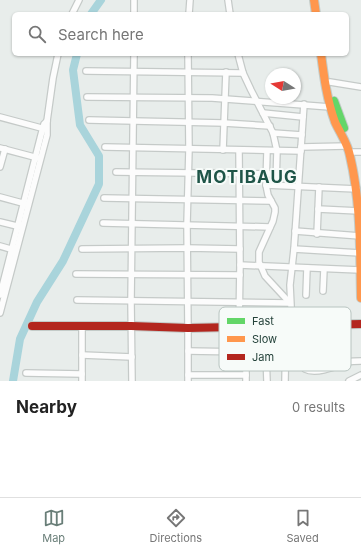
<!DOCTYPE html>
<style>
:root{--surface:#fff;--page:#f2f2f2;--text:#222;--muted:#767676;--line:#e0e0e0;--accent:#697e78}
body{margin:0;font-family:Inter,sans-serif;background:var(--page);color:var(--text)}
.compass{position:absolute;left:265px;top:68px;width:36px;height:36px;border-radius:50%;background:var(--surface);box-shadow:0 1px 3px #0004;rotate:281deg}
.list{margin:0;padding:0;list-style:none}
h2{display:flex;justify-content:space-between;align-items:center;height:52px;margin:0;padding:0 16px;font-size:17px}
h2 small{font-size:13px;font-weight:400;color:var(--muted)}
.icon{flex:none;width:22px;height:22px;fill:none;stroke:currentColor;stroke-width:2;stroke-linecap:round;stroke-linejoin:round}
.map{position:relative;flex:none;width:361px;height:381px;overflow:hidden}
.search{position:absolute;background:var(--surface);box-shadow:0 1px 3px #0004;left:12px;right:12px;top:12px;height:44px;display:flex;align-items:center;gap:10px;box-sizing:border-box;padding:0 14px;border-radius:6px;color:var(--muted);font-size:15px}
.sheet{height:116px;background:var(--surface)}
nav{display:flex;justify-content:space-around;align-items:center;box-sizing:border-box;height:56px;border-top:1px solid var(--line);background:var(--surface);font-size:11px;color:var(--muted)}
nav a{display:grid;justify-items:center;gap:2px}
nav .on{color:var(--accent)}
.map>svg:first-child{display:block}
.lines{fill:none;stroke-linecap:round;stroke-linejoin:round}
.river{stroke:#a9d4db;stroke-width:8}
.street-casing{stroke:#c5cac8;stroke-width:8}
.fast-casing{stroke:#c3cbc8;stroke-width:10}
.slow-casing{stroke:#c3cbc8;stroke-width:10}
.jam-casing{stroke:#c3cbc8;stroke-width:10}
.street{stroke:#fcfcfc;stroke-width:5.5}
.fast{stroke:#63d668;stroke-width:8}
.slow{stroke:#ff974d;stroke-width:8}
.jam{stroke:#b3261e;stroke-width:8}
.labels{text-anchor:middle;stroke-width:4;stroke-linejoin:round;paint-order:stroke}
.district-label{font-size:17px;font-weight:bold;letter-spacing:1px;fill:#1f5548;stroke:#f7fbf9}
.key{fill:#f7fbf9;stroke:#b8c4c0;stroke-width:1}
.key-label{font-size:11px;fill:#24423a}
</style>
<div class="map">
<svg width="361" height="381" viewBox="0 0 361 381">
<rect width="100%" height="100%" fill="#e8edeb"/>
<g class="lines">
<g class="river">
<polyline points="91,14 101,0"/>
<polyline points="13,381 20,339 37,302 63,261 99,184 99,156 80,125 73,70 77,54"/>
</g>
<g class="street-casing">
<g id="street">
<polyline points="228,0 230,14"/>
<polyline points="72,14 79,0"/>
<polyline points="134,14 134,0"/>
<polyline points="189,14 190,0"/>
<polyline points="238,54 243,73 251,90 273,133 277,151 276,185"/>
<polyline points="86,71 243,73"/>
<polyline points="330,82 361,87"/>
<polyline points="87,97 212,98 330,107"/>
<polyline points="263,113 303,117"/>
<polyline points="0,117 45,129"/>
<polyline points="89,120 224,123 270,126"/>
<polyline points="273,133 302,135"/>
<polyline points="105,147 301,151"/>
<polyline points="301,147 347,146"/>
<polyline points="0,148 38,158"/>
<polyline points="223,150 226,72"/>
<polyline points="267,151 266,185 268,195 275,208 275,212 273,221 259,252 259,262 265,276 290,303"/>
<polyline points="353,152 361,152"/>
<polyline points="0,167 5,149"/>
<polyline points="116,172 277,174"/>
<polyline points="266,185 357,189"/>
<polyline points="0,197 26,204"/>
<polyline points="104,198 271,201"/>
<polyline points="318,209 359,211"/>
<polyline points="0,222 21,227"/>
<polyline points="103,223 270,227"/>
<polyline points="295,231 360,236"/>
<polyline points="317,234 319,187"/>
<polyline points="0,246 14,250"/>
<polyline points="82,249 187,248 240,249"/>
<polyline points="294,249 360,253"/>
<polyline points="240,265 360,270"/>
<polyline points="76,274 240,275"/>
<polyline points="323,291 324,269"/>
<polyline points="0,295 41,135 44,124 47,121"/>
<polyline points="306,295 307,268"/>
<polyline points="77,300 290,303"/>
<polyline points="0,313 47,135 47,121 53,78 58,54"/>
<polyline points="82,326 82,381"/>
<polyline points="292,326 290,285 294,249 304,104"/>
<path d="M301 326 304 367 305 369C316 375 337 366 348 362 352 361 357 361 361 361"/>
<polyline points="265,327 267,381"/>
<polyline points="239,328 240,265 239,150"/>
<polyline points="188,351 246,352"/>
<polyline points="82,355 132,357"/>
<polyline points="26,373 82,374"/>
<polyline points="188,375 246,375"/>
<polyline points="132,381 131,301 134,54"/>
<polyline points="188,381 188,328 187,224 189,149 188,54"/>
<polyline points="246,381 246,328"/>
<polyline points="285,381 286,326"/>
<polyline points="349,381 361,375"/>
</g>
</g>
<g class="fast-casing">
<polyline id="fast" points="334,101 344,128"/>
</g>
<g class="slow-casing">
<g id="slow">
<polyline points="314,0 316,14"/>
<path d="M321 54C324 77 327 100 335 122 340 133 348 144 350 156 361 203 360 250 361 298"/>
</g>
</g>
<g class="jam-casing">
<polyline id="jam" points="32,326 131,326 188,328 361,324"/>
</g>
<use href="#street" class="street"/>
<use href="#fast" class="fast"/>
<use href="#slow" class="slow"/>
<use href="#jam" class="jam"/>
</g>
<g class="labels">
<g class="district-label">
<text x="247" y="183">MOTIBAUG</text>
</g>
</g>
<rect x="219" y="307" width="132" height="64" rx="6" class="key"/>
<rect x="227" y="318" width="18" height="6" fill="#63d668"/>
<rect x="227" y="336" width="18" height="6" fill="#ff974d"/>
<rect x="227" y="354" width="18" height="6" fill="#b3261e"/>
<g class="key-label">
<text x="252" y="325">Fast</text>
<text x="252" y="343">Slow</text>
<text x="252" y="361">Jam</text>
</g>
</svg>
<svg class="compass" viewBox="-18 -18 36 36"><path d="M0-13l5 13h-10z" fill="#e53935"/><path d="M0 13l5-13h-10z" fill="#767676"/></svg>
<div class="search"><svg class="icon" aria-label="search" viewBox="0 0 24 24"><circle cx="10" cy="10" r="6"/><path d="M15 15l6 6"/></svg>Search here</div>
</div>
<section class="sheet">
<h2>Nearby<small>0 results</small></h2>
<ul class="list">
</ul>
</section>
<nav>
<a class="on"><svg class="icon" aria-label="map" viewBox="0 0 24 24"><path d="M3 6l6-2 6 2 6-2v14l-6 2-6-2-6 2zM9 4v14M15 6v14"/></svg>Map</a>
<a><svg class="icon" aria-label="directions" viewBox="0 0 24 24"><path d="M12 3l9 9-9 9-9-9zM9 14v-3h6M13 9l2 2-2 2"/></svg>Directions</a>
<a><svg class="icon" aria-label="saved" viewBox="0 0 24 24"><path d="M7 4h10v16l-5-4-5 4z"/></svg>Saved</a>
</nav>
